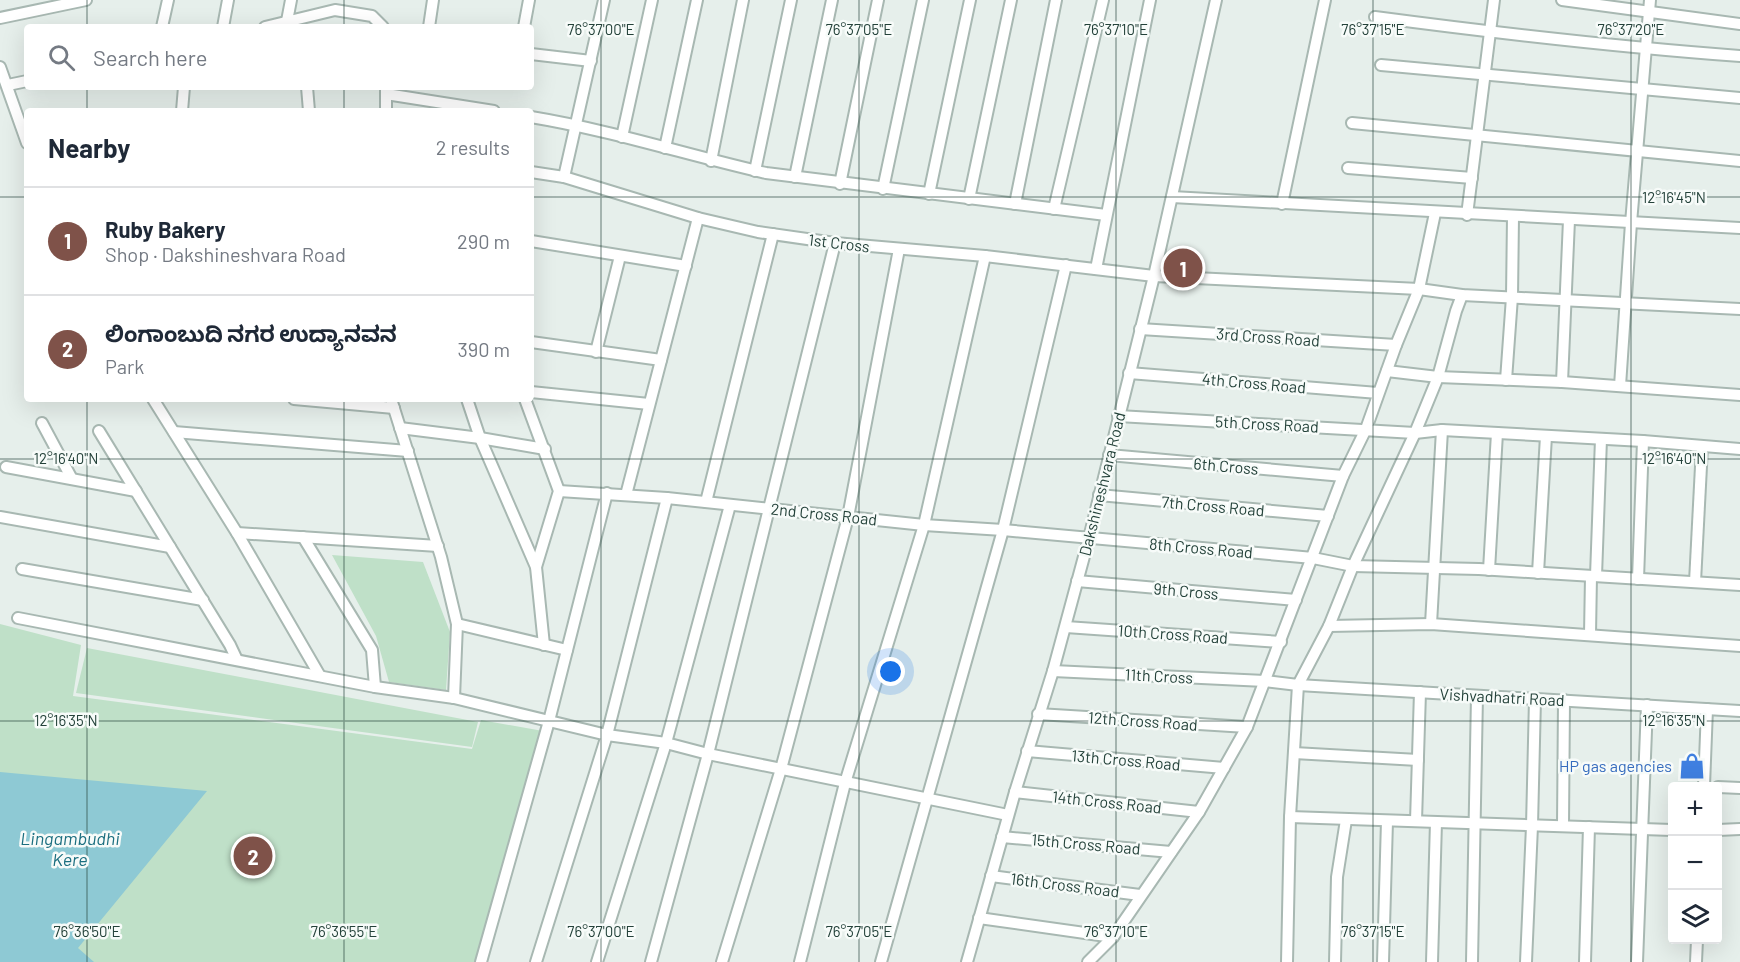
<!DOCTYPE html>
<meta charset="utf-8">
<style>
:root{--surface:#fff;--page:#f6f6f7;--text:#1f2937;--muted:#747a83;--line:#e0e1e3;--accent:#7f5249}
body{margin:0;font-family:Barlow,"Noto Sans Kannada",sans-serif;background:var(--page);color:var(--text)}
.controls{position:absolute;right:18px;bottom:18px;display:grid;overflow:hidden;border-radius:6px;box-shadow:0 6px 24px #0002}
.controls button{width:54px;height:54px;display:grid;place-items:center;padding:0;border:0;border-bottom:2px solid var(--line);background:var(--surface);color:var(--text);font:30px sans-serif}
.you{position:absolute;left:891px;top:672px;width:21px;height:21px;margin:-15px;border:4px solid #fff;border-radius:50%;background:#1a73e8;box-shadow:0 0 0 9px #1a73e833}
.badge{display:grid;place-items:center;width:39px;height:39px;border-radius:50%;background:var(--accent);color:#fff;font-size:20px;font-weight:700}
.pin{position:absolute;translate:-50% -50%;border:3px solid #fff;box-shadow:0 2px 6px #0006}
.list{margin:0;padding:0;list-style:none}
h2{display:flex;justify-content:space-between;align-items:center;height:78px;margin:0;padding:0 24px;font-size:26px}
h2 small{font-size:20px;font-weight:400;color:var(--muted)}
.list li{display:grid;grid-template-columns:39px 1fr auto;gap:18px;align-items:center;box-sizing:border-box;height:108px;padding:0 24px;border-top:2px solid var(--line)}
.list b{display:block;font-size:22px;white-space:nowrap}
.list p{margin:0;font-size:20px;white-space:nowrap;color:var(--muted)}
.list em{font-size:20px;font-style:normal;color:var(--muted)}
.icon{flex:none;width:33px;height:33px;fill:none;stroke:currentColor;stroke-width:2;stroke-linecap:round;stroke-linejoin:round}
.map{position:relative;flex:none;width:1740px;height:962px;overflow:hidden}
.search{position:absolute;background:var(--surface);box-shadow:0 6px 24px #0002;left:24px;top:24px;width:510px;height:66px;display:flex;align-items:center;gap:15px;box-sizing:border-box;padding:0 21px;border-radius:6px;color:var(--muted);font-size:22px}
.panel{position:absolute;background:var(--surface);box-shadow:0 6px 24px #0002;left:24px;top:108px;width:510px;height:294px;border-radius:6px}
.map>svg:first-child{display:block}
.green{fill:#bfe0c8}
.water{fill:#8ec9d4}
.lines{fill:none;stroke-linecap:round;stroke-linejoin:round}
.minor-casing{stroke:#a8b8b2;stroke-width:14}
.minor{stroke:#fff;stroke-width:10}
.ticks{fill:none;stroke:#24423a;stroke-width:1.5;stroke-opacity:0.45}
.labels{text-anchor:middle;stroke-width:5;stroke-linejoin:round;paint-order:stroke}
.street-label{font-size:16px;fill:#24423a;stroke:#f7fbf9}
.shop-label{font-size:16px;fill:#366cbe;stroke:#f7fbf9;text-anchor:end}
.water-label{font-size:18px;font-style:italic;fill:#1c6f80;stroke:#f7fbf9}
.ticks-label{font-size:15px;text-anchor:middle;fill:#24423a;stroke:#f7fbf9;stroke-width:5;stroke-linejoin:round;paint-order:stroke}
</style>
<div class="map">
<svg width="1740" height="962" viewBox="0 0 1740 962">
<rect width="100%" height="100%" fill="#e6efeb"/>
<g class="green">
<polygon points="332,555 423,562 450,632 446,690 389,682 376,636"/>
<polygon points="0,624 81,645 73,696 472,749 481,720 543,731 476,962 0,962"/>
<polygon points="87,648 478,722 472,747 76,693"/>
</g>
<polygon class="water" points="0,772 207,791 78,948 94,962 0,962"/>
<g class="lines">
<g class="minor-casing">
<g id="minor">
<polyline points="1562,0 1740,24"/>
<path d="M1375 17C1496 33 1618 47 1740 56"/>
<polyline points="0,18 86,0"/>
<polyline points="287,21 291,0"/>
<polyline points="162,27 168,0"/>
<polyline points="223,27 228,0"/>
<polyline points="265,27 335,10 372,16 383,27"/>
<polyline points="429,27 433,0"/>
<polyline points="524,27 529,0"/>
<polyline points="531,54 591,61"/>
<polyline points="1381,65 1740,98"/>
<polyline points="0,67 27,143"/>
<polyline points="8,85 27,81"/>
<polyline points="307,87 309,111"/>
<polyline points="386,94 494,111"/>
<polyline points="182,111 184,87"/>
<polyline points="386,111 386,87"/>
<path d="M531 117C610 130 687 155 766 173L1106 215"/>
<polyline points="1352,123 1740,161"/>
<polyline points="622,137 652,0"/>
<polyline points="665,148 697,0"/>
<polyline points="711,161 743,0"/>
<polyline points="1348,168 1472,178"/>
<polyline points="755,171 791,0"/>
<polyline points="531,172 564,177 698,218 758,232 835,243 985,256 1154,276 1419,289 1462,295 1740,309"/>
<polyline points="564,177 604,0"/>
<polyline points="795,177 832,0"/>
<polyline points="840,184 878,0"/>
<polyline points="883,189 923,0"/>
<polyline points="929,194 970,0"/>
<polyline points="1172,197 1740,228"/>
<polyline points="969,199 1011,0"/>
<polyline points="1015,204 1056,0"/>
<polyline points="1282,204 1325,0"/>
<polyline points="1054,209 1103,0"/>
<polyline points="1467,215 1494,0"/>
<polyline points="531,241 686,266"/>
<polyline points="1096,269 1150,0"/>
<polyline points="1140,329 1396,345"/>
<polyline points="531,342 661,360"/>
<polyline points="596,352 620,256"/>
<polyline points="1387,371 1438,377 1562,382 1740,395"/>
<polyline points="1129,373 1378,393"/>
<polyline points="1506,380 1512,297 1513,217"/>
<polyline points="1562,382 1569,220"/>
<polyline points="1620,386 1631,223 1650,0"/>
<polyline points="531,392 649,404"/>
<polyline points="153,399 237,533 320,676"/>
<polyline points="294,399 394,408"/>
<polyline points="391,399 441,557 457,624 454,698"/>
<polyline points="467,399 480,438 536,567 544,645"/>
<polyline points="525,399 559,491 536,567"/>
<polyline points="1118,416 1415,433 1442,430 1643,441 1740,449"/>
<polyline points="42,423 72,479"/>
<polyline points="400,428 480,438 545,449"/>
<polyline points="99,431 230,645 237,660"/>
<polyline points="174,432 408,451"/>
<polyline points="1109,455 1343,476"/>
<polyline points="6,467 136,491"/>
<polyline points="559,491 667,498 924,525 1003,530 1313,558 1353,566 1479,569 1740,585"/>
<polyline points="626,495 698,218"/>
<polyline points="1099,495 1328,516"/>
<polyline points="706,502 773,234"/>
<polyline points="0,517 170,547"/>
<polyline points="237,533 438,546"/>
<polyline points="303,537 372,650 375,687"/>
<polyline points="22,569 203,600"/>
<polyline points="1489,570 1497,433"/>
<polyline points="1538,573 1546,436"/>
<polyline points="1596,576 1601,439"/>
<polyline points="1638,579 1643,441"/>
<polyline points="1077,581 1296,600"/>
<polyline points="1695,582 1702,447"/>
<polyline points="18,618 375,687 454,698 607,735 666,743 708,754 1008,815"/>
<polyline points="457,624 567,650"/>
<polyline points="1431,624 1442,430"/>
<polyline points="1329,626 1431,624 1740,646"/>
<polyline points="1066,627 1281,642"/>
<polyline points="1590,634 1591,576"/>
<polyline points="1053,671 1265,681 1298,685 1740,711"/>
<polyline points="1038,714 1247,727"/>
<polyline points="1027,751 1224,768"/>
<polyline points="1294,753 1418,760"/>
<polyline points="1704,786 1707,709"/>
<polyline points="1718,787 1740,788"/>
<polyline points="1015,792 1199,812"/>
<polyline points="1290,817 1672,830"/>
<polyline points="1416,821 1420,692"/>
<polyline points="1563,826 1564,700"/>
<polyline points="1718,830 1740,829"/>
<polyline points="1002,837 1171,852"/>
<polyline points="991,876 1140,895"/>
<polyline points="979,918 1113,937"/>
<polyline points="481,962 549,721 607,493"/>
<polyline points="536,962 607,735 667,498"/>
<polyline points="597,962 666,743 730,505"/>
<polyline points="651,962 708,754 835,243"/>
<polyline points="722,962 781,769 848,517 899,249"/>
<polyline points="800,962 845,783 924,525 985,256"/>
<polyline points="881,962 1003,530 1066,265"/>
<polyline points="967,962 1015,792 1053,671 1089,538 1154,276 1216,0"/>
<polyline points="1088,962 1113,937 1199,812 1247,727 1343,476 1366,429 1396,345 1419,289 1435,213"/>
<polyline points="1287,962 1290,817 1298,685 1329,626 1353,566 1415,433 1438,377 1456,311 1462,295"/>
<polyline points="1335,962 1337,877 1346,820"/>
<polyline points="1383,962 1387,821"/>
<polyline points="1432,962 1436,822"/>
<polyline points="1472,962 1477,696"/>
<polyline points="1526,962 1532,826 1535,699"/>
<polyline points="1585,962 1589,827"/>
<polyline points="1637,962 1647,705"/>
<polyline points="1696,962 1697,940"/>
</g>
</g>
<use href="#minor" class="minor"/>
</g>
<path class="ticks" d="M87 0V27M344 0V27M601 0V962M859 0V962M1116 0V962M1373 0V962M1631 0V962M87 87V111M344 87V111M0 197H27M531 197H1740M87 399V962M344 399V962M0 459H1740M0 721H1740"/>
<defs>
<g id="shop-bare" transform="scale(2.07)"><path d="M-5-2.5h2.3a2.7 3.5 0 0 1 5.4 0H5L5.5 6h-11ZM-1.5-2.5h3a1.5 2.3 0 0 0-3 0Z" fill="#3f7fe0" stroke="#f7fbf9" stroke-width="2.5" paint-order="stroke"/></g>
</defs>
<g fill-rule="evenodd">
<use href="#shop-bare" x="1692" y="766"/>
</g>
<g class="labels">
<g class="street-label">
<text transform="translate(839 243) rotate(7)" y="6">1st Cross</text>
<text transform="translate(1268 337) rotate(4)" y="6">3rd Cross Road</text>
<text transform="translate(1254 383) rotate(5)" y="6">4th Cross Road</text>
<text transform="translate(1267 424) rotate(3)" y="6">5th Cross Road</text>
<text transform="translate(1226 466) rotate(5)" y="6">6th Cross</text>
<text transform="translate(1102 484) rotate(-76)" y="6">Dakshineshvara Road</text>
<text transform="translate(1213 506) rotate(5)" y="6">7th Cross Road</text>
<text transform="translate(824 514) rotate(6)" y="6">2nd Cross Road</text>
<text transform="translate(1201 548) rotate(5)" y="6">8th Cross Road</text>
<text transform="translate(1186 591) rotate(5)" y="6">9th Cross</text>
<text transform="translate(1173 634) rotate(4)" y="6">10th Cross Road</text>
<text transform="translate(1159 676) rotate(3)" y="6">11th Cross</text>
<text transform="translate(1502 697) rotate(3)" y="6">Vishvadhatri Road</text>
<text transform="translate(1143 721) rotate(4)" y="6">12th Cross Road</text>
<text transform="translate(1126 760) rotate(5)" y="6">13th Cross Road</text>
<text transform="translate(1107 802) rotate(6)" y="6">14th Cross Road</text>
<text transform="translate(1086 844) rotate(5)" y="6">15th Cross Road</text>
<text transform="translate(1065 885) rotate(7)" y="6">16th Cross Road</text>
</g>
<g class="shop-label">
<text x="1672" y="772">HP gas agencies</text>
</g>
<g class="water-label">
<text x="70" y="845">Lingambudhi<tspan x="70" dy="21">Kere</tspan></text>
</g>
</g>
<g class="ticks-label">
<text x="601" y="35">76°37'00"E</text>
<text x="859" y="35">76°37'05"E</text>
<text x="1116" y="35">76°37'10"E</text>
<text x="1373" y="35">76°37'15"E</text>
<text x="1631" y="35">76°37'20"E</text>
<text x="1674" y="203">12°16'45"N</text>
<text x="66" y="464">12°16'40"N</text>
<text x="1674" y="464">12°16'40"N</text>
<text x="66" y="726">12°16'35"N</text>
<text x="1674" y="726">12°16'35"N</text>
<text x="87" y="937">76°36'50"E</text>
<text x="344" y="937">76°36'55"E</text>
<text x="601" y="937">76°37'00"E</text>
<text x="859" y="937">76°37'05"E</text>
<text x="1116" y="937">76°37'10"E</text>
<text x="1373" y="937">76°37'15"E</text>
</g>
</svg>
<div class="controls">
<button>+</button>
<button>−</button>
<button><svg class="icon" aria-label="layers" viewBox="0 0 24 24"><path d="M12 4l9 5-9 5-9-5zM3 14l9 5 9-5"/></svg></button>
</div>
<div class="you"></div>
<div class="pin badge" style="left:1183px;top:268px">1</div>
<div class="pin badge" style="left:253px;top:856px">2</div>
<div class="search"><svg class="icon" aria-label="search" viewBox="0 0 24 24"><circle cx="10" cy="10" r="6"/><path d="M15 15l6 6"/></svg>Search here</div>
<section class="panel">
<h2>Nearby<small>2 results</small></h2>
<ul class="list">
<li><span class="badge">1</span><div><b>Ruby Bakery</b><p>Shop · Dakshineshvara Road</p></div><em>290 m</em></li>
<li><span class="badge">2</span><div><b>ಲಿಂಗಾಂಬುದಿ ನಗರ ಉದ್ಯಾನವನ</b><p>Park</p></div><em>390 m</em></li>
</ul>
</section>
</div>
